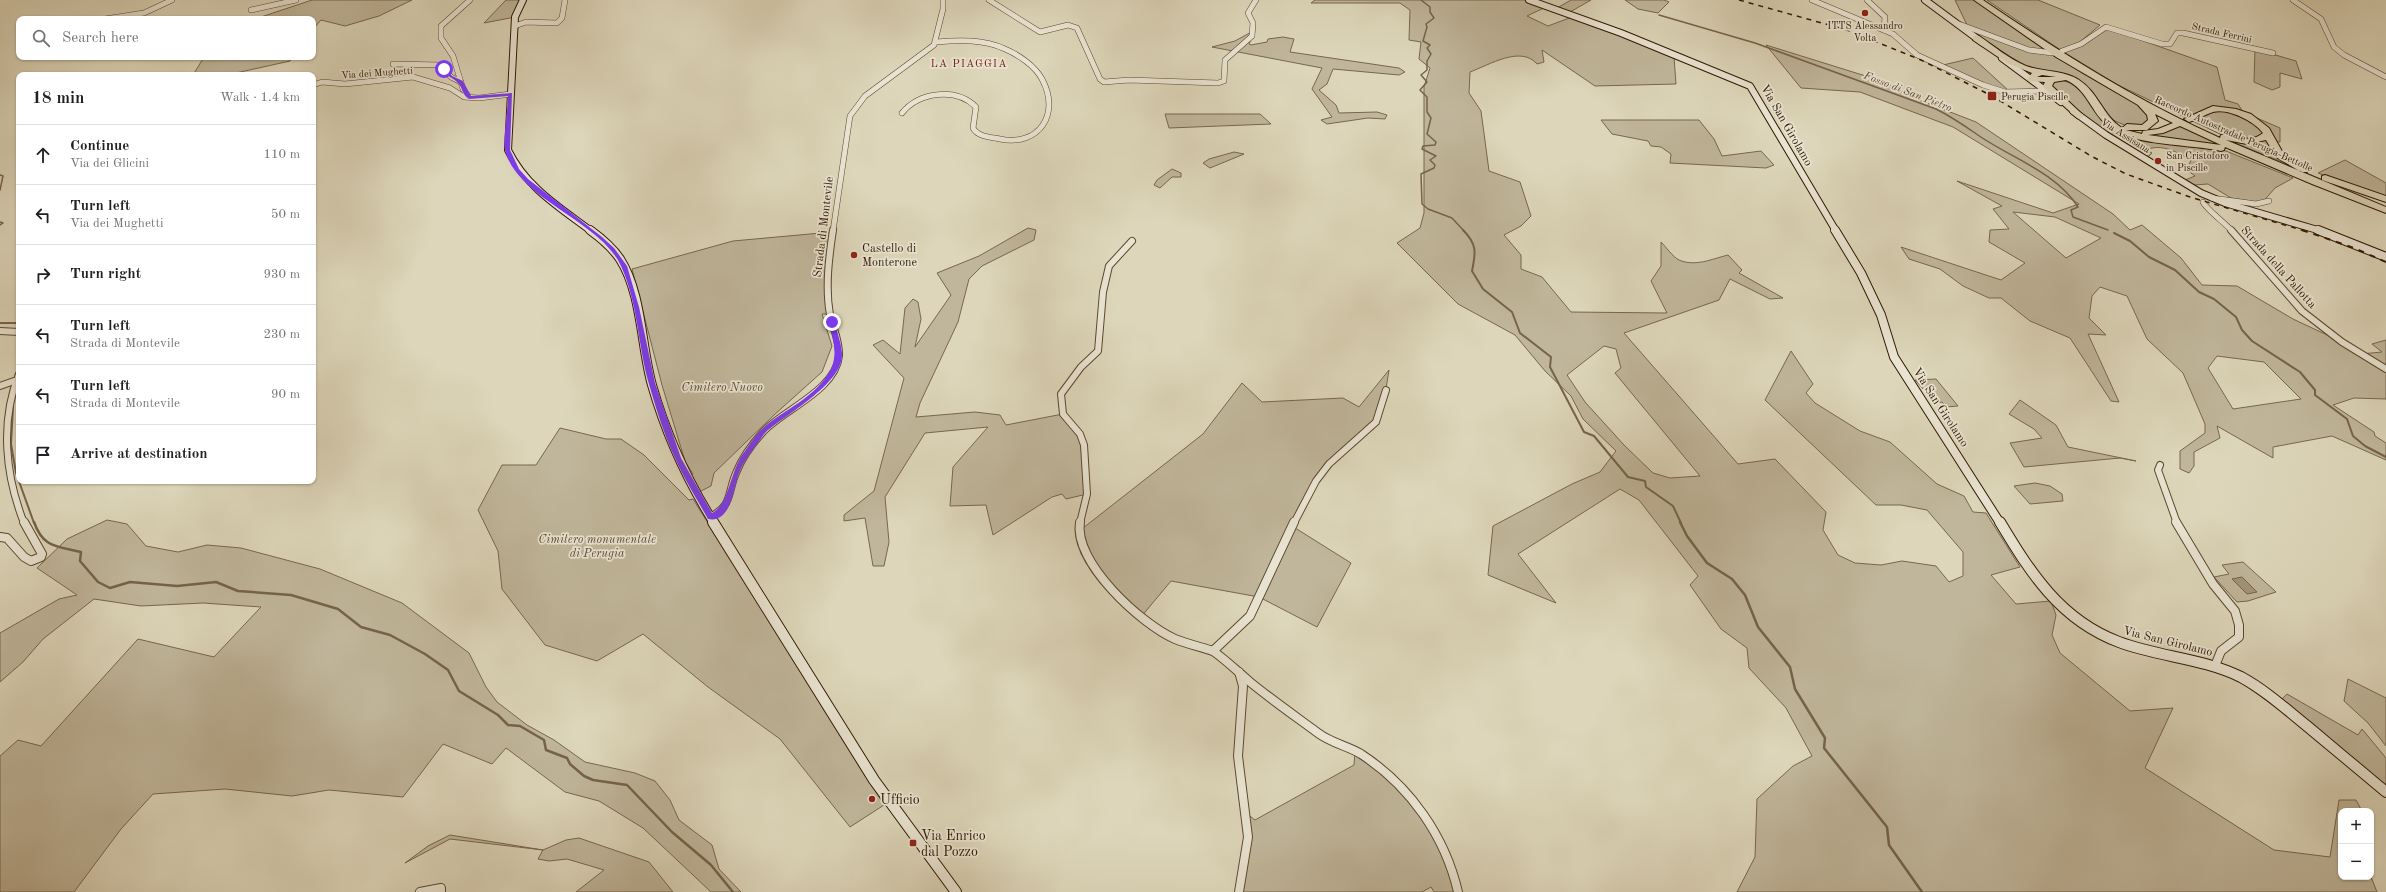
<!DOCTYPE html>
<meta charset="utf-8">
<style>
body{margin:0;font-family:"Old Standard TT",serif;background:#f6f6f6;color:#202124}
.controls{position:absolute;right:12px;bottom:12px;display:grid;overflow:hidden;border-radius:8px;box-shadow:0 1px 3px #0004}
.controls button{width:36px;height:36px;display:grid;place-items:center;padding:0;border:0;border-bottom:1px solid #e0e0e0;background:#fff;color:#202124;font:20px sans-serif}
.stop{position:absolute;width:12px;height:12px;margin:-9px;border:3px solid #7c3aed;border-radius:50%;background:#fff}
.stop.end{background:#7c3aed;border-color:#fff;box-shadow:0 1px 4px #0008}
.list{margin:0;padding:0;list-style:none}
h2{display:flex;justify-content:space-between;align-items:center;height:52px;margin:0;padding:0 16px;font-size:17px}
h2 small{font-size:13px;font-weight:400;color:#757577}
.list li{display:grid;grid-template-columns:26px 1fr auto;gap:12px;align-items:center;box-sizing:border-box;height:60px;padding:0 16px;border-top:1px solid #e0e0e0}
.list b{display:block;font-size:15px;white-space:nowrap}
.list p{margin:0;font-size:13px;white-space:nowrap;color:#757577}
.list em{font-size:13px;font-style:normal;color:#757577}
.icon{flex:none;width:22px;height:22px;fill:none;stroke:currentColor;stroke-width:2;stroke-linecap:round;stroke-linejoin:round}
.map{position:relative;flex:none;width:2386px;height:892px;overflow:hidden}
.search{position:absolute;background:#fff;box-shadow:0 1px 3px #0004;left:16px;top:16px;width:300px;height:44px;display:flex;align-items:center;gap:10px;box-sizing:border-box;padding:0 14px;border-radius:8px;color:#757577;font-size:15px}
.panel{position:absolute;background:#fff;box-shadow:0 1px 3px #0004;left:16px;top:72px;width:300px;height:412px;border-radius:8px}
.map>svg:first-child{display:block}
.green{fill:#c0b69b;stroke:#78664e;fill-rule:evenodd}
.water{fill:#a3957b;stroke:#75634a}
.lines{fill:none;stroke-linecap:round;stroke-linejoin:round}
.stream-far2{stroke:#75634a;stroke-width:1.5}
.stream-far1{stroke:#75634a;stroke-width:2}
.stream{stroke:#75634a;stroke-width:2.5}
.street-far2-casing{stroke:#5c472f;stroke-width:6}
.street-far1-casing{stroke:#5c472f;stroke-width:8}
.street-casing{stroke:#5c472f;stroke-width:10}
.secondary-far2-casing{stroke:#311701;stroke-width:8}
.secondary-far1-casing{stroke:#311701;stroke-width:10}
.secondary-casing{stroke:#311701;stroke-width:12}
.highway-casing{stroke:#311701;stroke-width:2}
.street-far2{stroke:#e9e4d2;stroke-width:5}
.street-far1{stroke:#e9e4d2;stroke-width:6}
.street{stroke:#e9e4d2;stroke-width:8}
.secondary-far2{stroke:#e9e4d2;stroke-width:6}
.secondary-far1{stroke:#e9e4d2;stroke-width:8}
.secondary{stroke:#e9e4d2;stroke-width:10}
.highway{fill:#ddd6ba;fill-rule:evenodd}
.rail-far1{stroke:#311701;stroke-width:1.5;stroke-dasharray:5 5;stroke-linecap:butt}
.rail{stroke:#311701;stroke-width:2;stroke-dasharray:6 6;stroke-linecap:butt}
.route{fill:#7c3aed}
.poi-dot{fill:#8f2418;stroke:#e9e4d2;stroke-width:1.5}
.labels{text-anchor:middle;stroke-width:3.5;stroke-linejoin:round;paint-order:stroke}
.far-poi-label{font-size:10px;fill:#311701;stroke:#e9e4d2;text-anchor:start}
.far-street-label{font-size:10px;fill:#311701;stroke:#e9e4d2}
.far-neighbourhood-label{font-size:11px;letter-spacing:1px;fill:#7a1f14;stroke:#e9e4d2}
.far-water-label{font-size:11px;font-style:italic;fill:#5f4932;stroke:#e9e4d2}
.street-label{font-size:12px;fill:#311701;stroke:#e9e4d2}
.poi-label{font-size:12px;fill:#311701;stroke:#e9e4d2;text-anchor:start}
.park-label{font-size:12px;font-style:italic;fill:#5c472f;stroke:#e9e4d2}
.near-poi-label{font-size:14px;fill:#311701;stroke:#e9e4d2;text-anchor:start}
</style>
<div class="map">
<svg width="2386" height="892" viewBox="0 0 2386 892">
<rect width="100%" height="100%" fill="#ddd6ba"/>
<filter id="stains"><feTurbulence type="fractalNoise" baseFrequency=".005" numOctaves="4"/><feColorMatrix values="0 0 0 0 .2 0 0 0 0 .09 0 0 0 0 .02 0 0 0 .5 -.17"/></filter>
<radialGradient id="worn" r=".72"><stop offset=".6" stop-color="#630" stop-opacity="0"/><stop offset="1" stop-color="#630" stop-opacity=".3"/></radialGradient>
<g class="green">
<polygon points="312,0 412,0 379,16 345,26 321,20 313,29 313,19 255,19"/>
<polygon points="506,0 523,0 515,17 484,23"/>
<path d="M1315,0H1529L1546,7L1527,16L1548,26L1572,17L1674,57L1676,84L1595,86L1542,50L1544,62L1537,64C1521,45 1489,65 1470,72L1469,93L1481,111L1489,171L1520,182L1531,216L1521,226L1504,235L1521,255V269L1542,277L1571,312L1667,313L1651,281L1661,266V242C1666,247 1673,257 1679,260C1695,267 1712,259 1728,255L1742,270L1739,273L1783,298L1770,299L1730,279L1719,300L1624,333L1738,464L1775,459L1826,512L1823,530L1838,555L1855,563L1881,565L1902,561L1936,566L1949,582L1963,576V552L1927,510L1901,505H1876L1765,400L1791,351L1813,384L1806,393L1815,403L1860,431L1890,442L1937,484L1964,496L1973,512L1986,513L2020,567L1991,575L2016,604L2051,601L2056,615L2052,635L2060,653L2130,711L2173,708L2145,768L2274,850L2330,857L2339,800H2356L2362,811H2341V877H2371L2377,892H1737L1755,857L1757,799L1793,766L1812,756L1786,708L1749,668L1747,648L1721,629L1690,585L1698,576L1639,500L1620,489L1518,554L1556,603L1488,575L1493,526L1572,484L1600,472L1616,451L1583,419L1571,396L1545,371L1515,335L1458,304L1397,243L1420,228L1424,213V87L1430,68L1419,59L1421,42L1409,40L1410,10L1400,3H1311ZM1604,346L1616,349L1621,368L1615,373L1700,476L1670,478L1653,473L1624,445L1585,402L1567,375Z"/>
<polygon points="1571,0 1591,0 1570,12 1557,8"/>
<polygon points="1625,0 1664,0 1669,2 1658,13 1638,9"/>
<polygon points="1955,0 1974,0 2082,73 2141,107 2151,117 2145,126 2127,126 2110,119 2078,81 2018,64 1978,38 1967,25"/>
<polygon points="1987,0 2038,0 2100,25 2081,41 2107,28 2217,67 2225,100 2238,104 2243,112 2280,128 2280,142 2269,141 2292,166 2230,141 2249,143 2261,141 2224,136 2118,85 2062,51"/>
<polygon points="1255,30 1249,44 1251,45 1267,42 1268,39 1283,37 1294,39 1290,52 1399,68 1405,72 1399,75 1333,69 1327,84 1319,90 1336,105 1339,113 1377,112 1387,115 1385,119 1368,118 1327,124 1321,120 1332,117 1312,89 1322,68 1212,47 1235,41"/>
<path d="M1766,45L1885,82L1914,98L1976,122L2113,214L2130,230L2142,225L2181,258L2202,285L2237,286L2293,319L2342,342L2361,354L2382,352L2372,344L2386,340V399L2354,398L2333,405L2374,432L2375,436L2386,443V460L2332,436L2273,447V458L2217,426L2220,438L2194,452V466L2189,473L2180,469V451L2205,433V424L2183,373L2147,339L2127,296L2100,287L2092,296L2089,318L2106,335L2088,334L2119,402L2111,401L2070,338L2030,321L2001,298H1989L1963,286L1940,269L1909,259L1901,247L2001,280L2025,263L1989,242L1990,230L2009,229L1993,209L2002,206L1957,181L2053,213L2079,204L1953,127L1860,92L1801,88ZM2013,212L2055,217L2101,238L2066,258ZM2217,356L2264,362L2301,399L2233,409L2208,368Z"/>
<polygon points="2255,49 2296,61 2302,79 2280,73 2280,87 2272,90 2254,82"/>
<polygon points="204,57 292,57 290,61 227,75 193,75"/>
<polygon points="1973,58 2009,91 1987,85 1943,65"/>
<path d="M2061,80L2077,85L2083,89L2103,122L2121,132L2221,149L2293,178L2275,188L2262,203L2231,198L2208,184L2194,185L2185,180L2195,176L2187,170L2191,160C2176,152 2162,143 2146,150L2152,153L2147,158C2122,142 2062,108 2050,83Z"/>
<polygon points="1165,114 1260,114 1271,124 1169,128"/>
<polygon points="1601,120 1699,120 1714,139 1722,156 1761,151 1774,165 1766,168 1670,163 1671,154 1661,147 1651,146 1648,141 1612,134"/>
<polygon points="2181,125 2231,149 2210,144 2136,134 2166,132"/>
<polygon points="1234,152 1244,154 1210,168 1203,163 1209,159"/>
<polygon points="2345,160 2386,183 2386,197 2318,173"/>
<polygon points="1172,169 1181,173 1181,177 1172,177 1160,188 1154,185 1157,180"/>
<polygon points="1028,228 1036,230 1034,240 982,266 969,279 958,322 920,403 916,417 975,412 1000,415 1006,425 1063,414 1080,434 1087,494 1066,499 1062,494 1052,497 993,535 986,505 950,506 953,467 988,427 925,433 885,497 889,542 884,566 873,566 865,518 844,521 844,515 874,491 904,378 873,345 883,340 900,354 905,308 913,299 918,302 921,319 915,347 951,295 937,273 979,256"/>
<polygon points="832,232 830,314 822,314 832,346 822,372 774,415 714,473 711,486 699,492 689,475 693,474 685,461 662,385 632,269 733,241"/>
<polygon points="1389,370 1385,395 1376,422 1329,464 1292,526 1351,563 1317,627 1259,597 1171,581 1141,617 1111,591 1078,532 1203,434 1242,383 1262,402 1343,398 1359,407"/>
<polygon points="1936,379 1958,406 1946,407 1942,402 1936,403 1915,380"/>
<polygon points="2020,400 2056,425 2068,447 2136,461 2120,458 2024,467 2010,443 2042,438 2034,429 2009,414"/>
<polygon points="560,428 606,439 621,439 644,455 689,500 693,499 884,805 850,827 780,739 708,687 643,634 597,661 545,645 502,589 498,551 478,510 502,465 536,465"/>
<polygon points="2035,483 2050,486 2062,494 2063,501 2030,504 2014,486"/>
<polygon points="107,520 127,524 146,546 178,552 207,545 241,548 320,569 402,603 469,653 486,687 497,702 527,725 554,740 585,762 635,773 655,781 670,800 679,820 712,845 719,869 741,892 711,892 643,828 599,801 565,792 506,748 492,764 443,744 403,797 329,790 292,796 225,789 153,794 121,829 74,892 0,892 0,756 18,740 41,746 138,639 214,657 261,607 203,603 141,606 94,599 43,639 23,662 0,682 0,633 59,599 77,595 37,568 67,539"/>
<polygon points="2243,562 2276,592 2248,601 2237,602 2214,577 2229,574 2222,565"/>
<polygon points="2348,679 2386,698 2386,746 2368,723 2344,701"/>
<polygon points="2287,694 2358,735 2362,729 2386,758 2386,791 2281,700"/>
<polygon points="1355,751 1386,772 1447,851 1458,892 1434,892 1431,887 1422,892 1243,892 1246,813 1255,820 1354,765"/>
<polygon points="450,835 543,850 566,840 579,838 649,862 673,892 576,892 604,870 567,859 549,861 538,859 543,850 450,839 405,863 428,846"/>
</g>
<polygon class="water" points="2242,577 2257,592 2247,594 2232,579"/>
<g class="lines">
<g class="stream-far2">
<polyline points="1421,0 1430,7 1430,12 1434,18 1426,24 1427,27 1423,41 1430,45 1427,48 1431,54 1427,61 1427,70 1421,75 1427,82 1420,90 1427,97 1427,112 1431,118 1427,134 1436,142 1435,145 1423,146 1422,149 1436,156 1430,160 1435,165 1434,168 1421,174 1422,204 1428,209 1452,218 1464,231"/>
<path d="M1659,15L1755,43L1936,109C1950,116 1962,124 1975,133C2008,157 2055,171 2078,207L2071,210L2073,217L2108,230"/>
<polyline points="0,175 3,176 0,190"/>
<polyline points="0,222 3,223 0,225"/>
</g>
<g class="stream-far1">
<path d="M1463,230C1477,244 1476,252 1472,271L1483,289L1512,312L1520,333L1551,357L1550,367L1584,432L1594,436L1628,477L1645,481L1646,487L1673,506L1681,523"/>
<polyline points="2114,233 2130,241 2149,257 2175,270 2199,292 2214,299 2236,317 2242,330 2252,341 2300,372 2315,390 2315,395 2347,419 2353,436 2365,446 2386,457"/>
<polyline points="0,323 19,323"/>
<polyline points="13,407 11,444 16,473 34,523"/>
</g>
<g class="stream">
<path d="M34,522C43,548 57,546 81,552L80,561L98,582L110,588L130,582L177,586L216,582L238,591L291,595L338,609L361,627L390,635L425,654L448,670L459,691L498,715L508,725L520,726L544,740L546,750L567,758L570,764L584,776L593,780L627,785L672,832L711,865L733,892"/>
<polyline points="1680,522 1687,536 1707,563 1732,579 1745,595 1758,627 1790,667 1795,689 1825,738 1824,748 1887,827 1889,845 1922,892"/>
</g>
<g class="street-far2-casing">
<g id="street-far2">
<polyline points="989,0 1040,32 1068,25 1077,28 1100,79 1104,82 1129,80 1218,83 1224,81 1225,60 1252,36 1253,23 1248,13 1256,0"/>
<polyline points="1812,0 1893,34 1917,55 1983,85 2005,92 2046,91"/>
<polyline points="1867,0 1885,17 1884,30"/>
<polyline points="2293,0 2321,19 2334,47 2344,55 2386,77"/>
<polyline points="251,10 296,0"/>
<polyline points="105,19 144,13 172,0"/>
<polyline points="1959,24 2029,50 2053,53"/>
<polyline points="515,26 526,22 557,23 562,18 565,0"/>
<polyline points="2062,51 2081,44 2106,27 2162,44 2170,44 2177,33 2183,33 2273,53"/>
<polyline points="393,64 440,65 451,77 461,82"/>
<polyline points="313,85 322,82 345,84 413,77 450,88 464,97 479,98 511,94"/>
<polyline points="469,97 463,89 453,56 441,38 441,26 470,0"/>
<path d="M902,113C919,92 956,87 976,107L973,128C978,137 990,137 1000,139C1039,147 1061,114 1042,79C1035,66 1019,55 1005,49C984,39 959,40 936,42"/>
<polyline points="2212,198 2256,204 2269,201"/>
<path d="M2203,202C2206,209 2225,223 2232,231"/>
<polyline points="833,231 850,116 865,96 934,45 943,9 943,0"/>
</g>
</g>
<g class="street-far1-casing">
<g id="street-far1">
<polyline points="2231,230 2302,311 2342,342 2386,369"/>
<polyline points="0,331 19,332"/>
<path d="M19,374C0,421 5,475 24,523"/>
<polyline points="0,386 14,381"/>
<polyline points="2160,465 2158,470 2177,523"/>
<path d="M710,517C733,505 727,494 736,473C742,458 752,444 763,432C783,410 836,390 839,356C840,342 833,328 830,315C825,287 829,257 833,230"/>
<polyline points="1080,523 1087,494 1084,445 1080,434 1063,414 1061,394 1081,367 1098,351 1103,292 1109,266 1132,241"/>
<polyline points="1294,523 1316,481 1329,464 1376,422 1386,390"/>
</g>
</g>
<g class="street-casing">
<g id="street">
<path d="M1080,522C1073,562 1141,624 1175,639C1187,644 1201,647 1213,651"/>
<path d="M1294,522L1250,616L1213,651C1226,660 1238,672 1250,682C1272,700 1295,716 1318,733C1331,743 1348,746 1361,754C1410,786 1445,836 1458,892"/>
<polyline points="2176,522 2213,584 2235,611 2239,625 2239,637 2221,651 2215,666"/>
<polyline points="0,537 7,538 24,557 31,561 41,557 42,554 24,522"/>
<polyline points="1239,672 1243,686 1238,756 1248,837 1239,892"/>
<polyline points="420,892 441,888 441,892"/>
</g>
</g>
<g class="secondary-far2-casing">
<g id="secondary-far2">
<path d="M523,0L515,17L508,150C526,187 559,207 591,231"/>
<polyline points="1529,0 1621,33 1750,86 1836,231"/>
<polyline points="1925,0 1983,43"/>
<polyline points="2002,58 2061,102"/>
<polyline points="2073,111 2106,135 2201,193 2225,203 2321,231"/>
</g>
</g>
<g class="secondary-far1-casing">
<g id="secondary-far1">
<path d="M590,230C601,238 612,247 620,259C642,293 641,346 652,385C666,434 687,480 714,523"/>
<polyline points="1835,230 1861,273 1881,315 1894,357 2000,523"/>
<polyline points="2318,230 2386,257"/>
</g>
</g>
<g class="secondary-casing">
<g id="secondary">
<polyline points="713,522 874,780 956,892"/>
<path d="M2000,522C2030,572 2060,620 2119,642C2159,657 2202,658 2241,677C2265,690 2286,709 2307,726C2333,748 2360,770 2386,792"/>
</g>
</g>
<g class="highway-casing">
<g id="highway">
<path d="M1974,0H1983C2059,52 2136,100 2220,138L2221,135C2235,132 2246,146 2263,133C2254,121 2228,108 2213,112C2204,115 2197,120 2189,122L2184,119L2213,106L2236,109L2251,114L2269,128L2283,153L2307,168V172H2301L2276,157L2266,140L2247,144L2226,140L2386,207V213L2312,184L2225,147L2224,150L2221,151C2191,144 2132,146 2109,127C2091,113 2088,90 2066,80L2054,82L2052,86L2084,116L2080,119L2077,118L2044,88L2043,86L2045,82L2028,81L2027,79L2032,73L2007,63L1973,40V36H1979C1994,46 2009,59 2026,66C2043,72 2064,70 2079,80C2098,92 2103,116 2122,128L2127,124L2142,125L2148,120L2147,115L2138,105L2056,57ZM2042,75L2056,77H2037ZM2155,114L2173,123L2158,129L2143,131L2142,134L2126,130H2147L2158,121ZM2180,126L2221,145L2148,135L2163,133Z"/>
<polygon points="2325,175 2386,196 2386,202 2322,180 2322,176"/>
</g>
</g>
<use href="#street-far2" class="street-far2"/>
<use href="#street-far1" class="street-far1"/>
<use href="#street" class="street"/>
<use href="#secondary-far2" class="secondary-far2"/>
<use href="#secondary-far1" class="secondary-far1"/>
<use href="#secondary" class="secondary"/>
<use href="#highway" class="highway"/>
<polyline class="rail-far1" points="1739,0 1847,30 1921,60 1992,96 2091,156 2126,174 2190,197 2305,231"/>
<polyline class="rail" points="2302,230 2354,248 2386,262"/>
</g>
<path class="route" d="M442,68H445L452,76L463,81L471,96L512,93L510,150L519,169L528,179L602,237L614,248L627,266L639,307L655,383L681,458L712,513C730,504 730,469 745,451C750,444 755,435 762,429C783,410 817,397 831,369C838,354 833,339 829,322L832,321L835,322C837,333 842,345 842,355C842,384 785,415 766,432C762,436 759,442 755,447C749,455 743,463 739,473C734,487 731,524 708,519C697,499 684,479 675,458C664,435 656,408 649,384C638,346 638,303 621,266C601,221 517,199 505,150C503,139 508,109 508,96L469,99C462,95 463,88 458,83C453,77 444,76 442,68Z"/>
<g class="poi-dot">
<circle cx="1865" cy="13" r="4"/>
<rect x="1987" y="91" width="10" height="10" rx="2"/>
<circle cx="2158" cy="161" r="4"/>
<circle cx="854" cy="255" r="4"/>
<circle cx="872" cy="799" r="4"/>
<rect x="909" y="839" width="8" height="8" rx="2"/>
</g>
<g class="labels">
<g class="far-poi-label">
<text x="1865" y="29" text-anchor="middle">ITTS Alessandro<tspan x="1865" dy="12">Volta</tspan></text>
<text x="2001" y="100">Perugia Piscille</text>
<text x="2166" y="159">San Cristoforo<tspan x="2166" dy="12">in Piscille</tspan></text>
</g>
<g class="far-street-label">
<text transform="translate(2222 32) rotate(13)" y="4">Strada Ferrini</text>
<text transform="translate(377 72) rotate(-4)" y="4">Via dei Mughetti</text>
<text transform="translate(2234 133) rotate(24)" y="4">Raccordo Autostradale Perugia-Bettolle</text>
<text transform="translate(2126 135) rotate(32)" y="4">Via Assisana</text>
</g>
<g class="far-neighbourhood-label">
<text x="969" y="67">LA PIAGGIA</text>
</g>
<g class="far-water-label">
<text transform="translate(1908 91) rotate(21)" y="4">Fosso di San Pietro</text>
</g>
<g class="street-label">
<text transform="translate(1787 125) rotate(60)" y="4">Via San Girolamo</text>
<text transform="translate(823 227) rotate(-83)" y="4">Strada di Montevile</text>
<text transform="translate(2279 267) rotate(48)" y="4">Strada della Pallotta</text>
<text transform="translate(1941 407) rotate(57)" y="4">Via San Girolamo</text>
<text transform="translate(2168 641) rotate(14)" y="4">Via San Girolamo</text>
</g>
<g class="poi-label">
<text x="862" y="252">Castello di<tspan x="862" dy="14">Monterone</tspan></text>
</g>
<g class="park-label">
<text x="722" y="391">Cimitero Nuovo</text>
<text x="597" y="543">Cimitero monumentale<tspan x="597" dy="14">di Perugia</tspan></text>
</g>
<g class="near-poi-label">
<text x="880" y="804">Ufficio</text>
<text x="921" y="840">Via Enrico<tspan x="921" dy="16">dal Pozzo</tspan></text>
</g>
</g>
<rect width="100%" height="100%" filter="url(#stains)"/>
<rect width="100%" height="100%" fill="url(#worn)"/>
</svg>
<div class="controls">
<button>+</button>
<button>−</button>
</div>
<div class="stop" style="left:444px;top:69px"></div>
<div class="stop end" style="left:832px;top:322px"></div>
<div class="search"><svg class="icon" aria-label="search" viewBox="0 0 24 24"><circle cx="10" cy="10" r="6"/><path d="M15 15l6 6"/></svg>Search here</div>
<section class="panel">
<h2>18 min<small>Walk · 1.4 km</small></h2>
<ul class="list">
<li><svg class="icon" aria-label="ahead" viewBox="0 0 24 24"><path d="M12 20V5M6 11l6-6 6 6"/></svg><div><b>Continue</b><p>Via dei Glicini</p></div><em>110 m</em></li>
<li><svg class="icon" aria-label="left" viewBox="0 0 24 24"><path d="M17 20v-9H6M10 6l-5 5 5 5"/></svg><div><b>Turn left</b><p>Via dei Mughetti</p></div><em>50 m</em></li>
<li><svg class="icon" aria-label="right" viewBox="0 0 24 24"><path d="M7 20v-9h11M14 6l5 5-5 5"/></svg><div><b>Turn right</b></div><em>930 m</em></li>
<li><svg class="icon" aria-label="left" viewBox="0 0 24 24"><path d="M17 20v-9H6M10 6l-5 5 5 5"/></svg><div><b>Turn left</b><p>Strada di Montevile</p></div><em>230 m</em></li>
<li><svg class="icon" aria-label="left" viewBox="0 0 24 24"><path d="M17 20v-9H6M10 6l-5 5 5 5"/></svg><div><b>Turn left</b><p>Strada di Montevile</p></div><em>90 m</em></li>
<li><svg class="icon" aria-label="arrive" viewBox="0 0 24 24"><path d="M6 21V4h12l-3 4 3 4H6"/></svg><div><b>Arrive at destination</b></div></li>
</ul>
</section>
</div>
